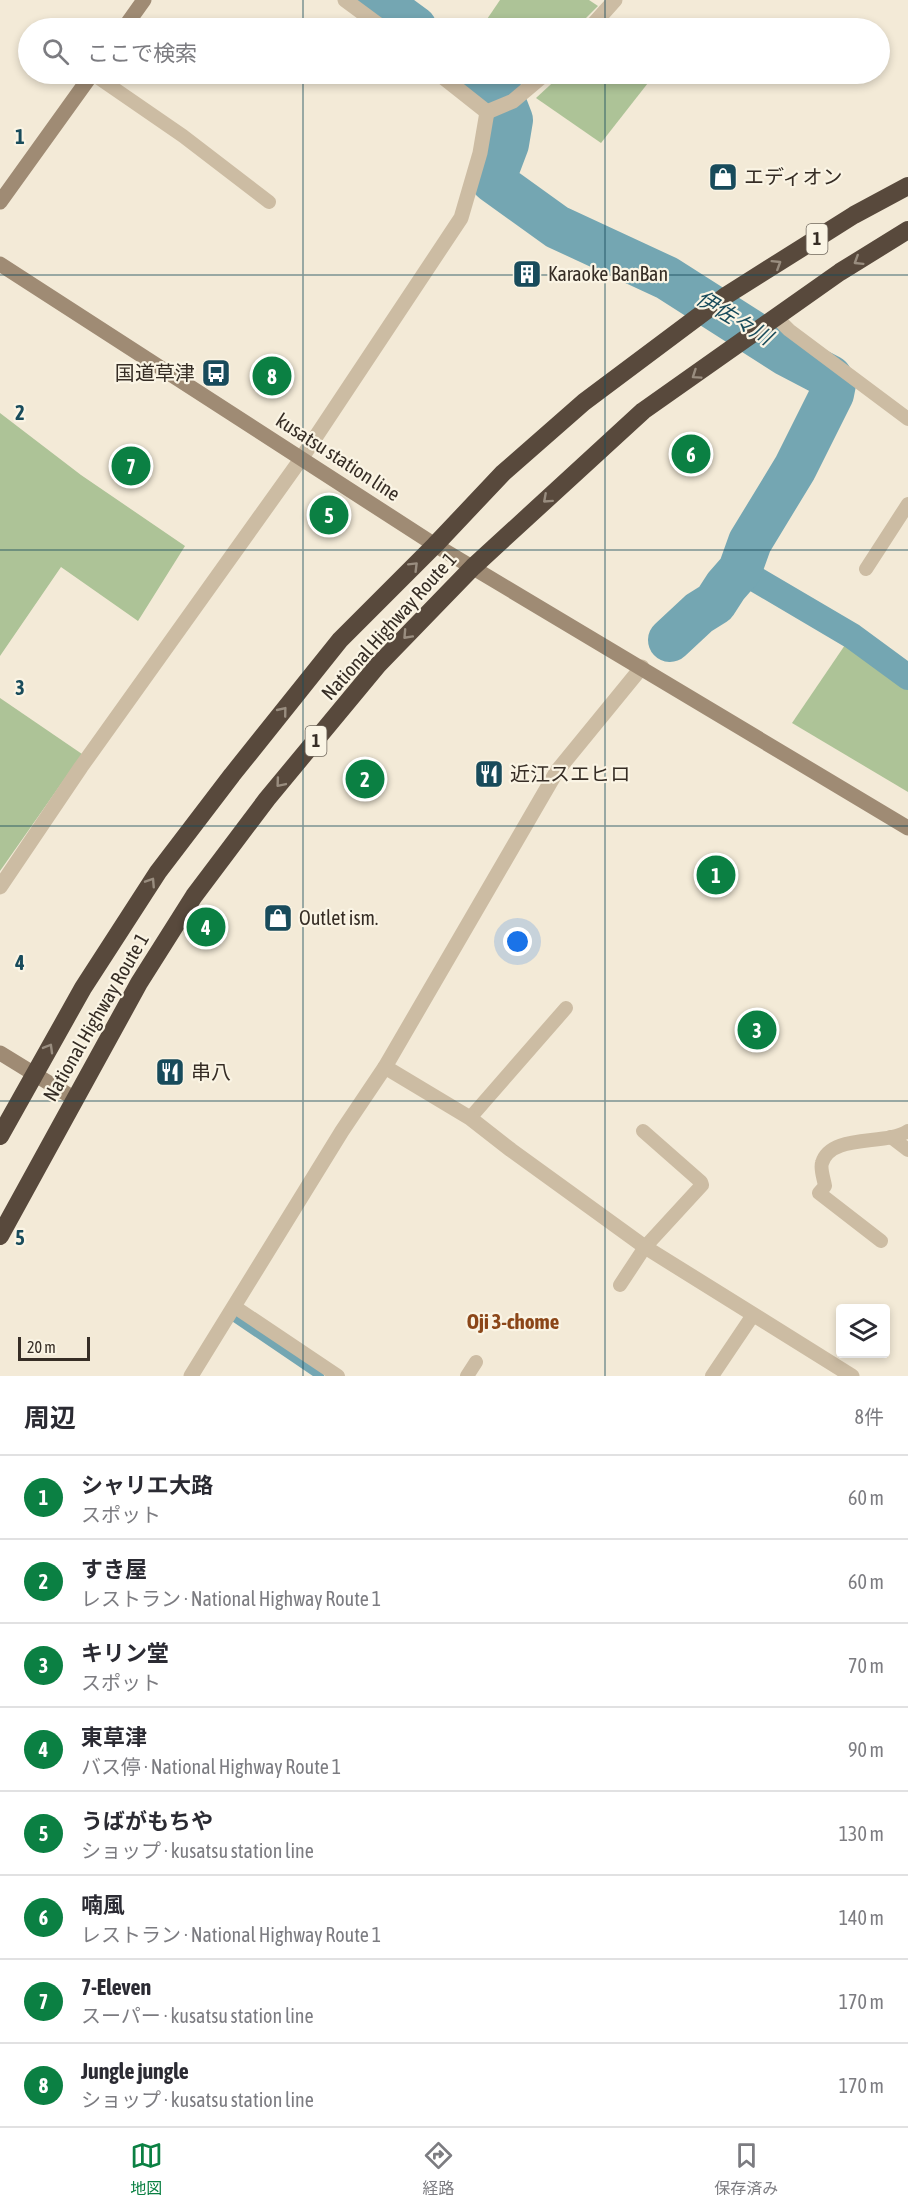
<!DOCTYPE html>
<html lang="ja">
<meta charset="utf-8">
<style>
body{margin:0;font-family:"Asap Condensed","Noto Sans JP",sans-serif;background:#f7f7f7;color:#2b2b33}
.controls{position:absolute;right:18px;bottom:18px;display:grid;overflow:hidden;border-radius:6px;box-shadow:0 3px 9px #0003}
.controls button{width:54px;height:54px;display:grid;place-items:center;padding:0;border:0;border-bottom:2px solid #e1e1e2;background:#fff;color:#2b2b33;font:30px sans-serif}
.scale{position:absolute;left:18px;bottom:15px;width:72px;box-sizing:border-box;padding-left:6px;border:3px solid #362d25;border-top:0;font-size:16px;line-height:21px;white-space:nowrap;color:#362d25;-webkit-text-stroke:4px #faf4e4;paint-order:stroke}
.you{position:absolute;left:518px;top:942px;width:21px;height:21px;margin:-15px;border:4px solid #fff;border-radius:50%;background:#1a73e8;box-shadow:0 0 0 9px #1a73e833}
.badge{display:grid;place-items:center;width:39px;height:39px;border-radius:50%;background:#0b8043;color:#fff;font-size:20px;font-weight:700}
.pin{position:absolute;translate:-50% -50%;border:3px solid #fff;box-shadow:0 2px 6px #0006}
.list{margin:0;padding:0;list-style:none}
h2{display:flex;justify-content:space-between;align-items:center;height:78px;margin:0;padding:0 24px;font-size:26px}
h2 small{font-size:20px;font-weight:400;color:#7c7c81}
.list li{display:grid;grid-template-columns:39px 1fr auto;gap:18px;align-items:center;box-sizing:border-box;height:84px;padding:0 24px;border-top:2px solid #e1e1e2}
.list b{display:block;font-size:22px;white-space:nowrap}
.list p{margin:0;font-size:20px;white-space:nowrap;color:#7c7c81}
.list em{font-size:20px;font-style:normal;color:#7c7c81}
.icon{flex:none;width:33px;height:33px;fill:none;stroke:currentColor;stroke-width:2;stroke-linecap:round;stroke-linejoin:round}
.map{position:relative;flex:none;width:908px;height:1376px;overflow:hidden}
.search{position:absolute;background:#fff;box-shadow:0 3px 9px #0003;left:18px;right:18px;top:18px;height:66px;display:flex;align-items:center;gap:15px;box-sizing:border-box;padding:0 21px;border-radius:33px;color:#7c7c81;font-size:22px}
.sheet{height:750px;background:#fff}
nav{display:flex;justify-content:space-around;align-items:center;box-sizing:border-box;height:84px;border-top:2px solid #e1e1e2;background:#fff;font-size:16px;color:#7c7c81}
nav a{display:grid;justify-items:center;gap:3px}
nav .on{color:#0b8043}
.map>svg:first-child{display:block}
.green{fill:#adc397}
.lines{fill:none;stroke-linecap:round;stroke-linejoin:round}
.stream{stroke:#74a6b2;stroke-width:8}
.canal{stroke:#74a6b2;stroke-width:26}
.river{stroke:#74a6b2;stroke-width:44}
.lane{stroke:#ccbca3;stroke-width:14}
.street{stroke:#ccbca3;stroke-width:15}
.secondary{stroke:#9f8b74;stroke-width:15}
.highway{stroke:#58493c;stroke-width:18}
.oneway{stroke:#998d7f}
.grid{fill:none;stroke:#184b5b;stroke-width:1.5;stroke-opacity:0.55}
.labels{text-anchor:middle;stroke-width:4.5;stroke-linejoin:round;paint-order:stroke}
.shield{fill:#faf4e4;stroke:#71695e;stroke-width:1.5}
.shield-label{font-size:18px;font-weight:bold;fill:#362d25}
.poi-label{font-size:20px;fill:#362d25;stroke:#faf4e4;text-anchor:start}
.street-label{font-size:20px;fill:#362d25;stroke:#faf4e4}
.water-label{font-size:21px;font-style:italic;fill:#184b5b;stroke:#faf4e4}
.neighbourhood-label{font-size:21px;font-weight:bold;fill:#8b4618;stroke:#faf4e4}
.grid-label{font-size:20px;text-anchor:middle;font-weight:bold;fill:#184b5b;stroke:#faf4e4;stroke-width:4.5;stroke-linejoin:round;paint-order:stroke}
</style>
<div class="map">
<svg width="908" height="1376" viewBox="0 0 908 1376">
<rect width="100%" height="100%" fill="#f3ead7"/>
<g class="green">
<polygon points="500,0 589,0 598,6 576,28 481,28"/>
<polygon points="490,74 531,74 509,90 498,78"/>
<polygon points="562,74 655,74 601,143 536,98"/>
<polygon points="0,413 81,475 185,546 138,621 61,567 0,656"/>
<polygon points="853,640 908,682 908,792 792,723 845,645"/>
<polygon points="0,698 82,754 0,871"/>
</g>
<g class="lines">
<polyline class="stream" points="227,1313 320,1376"/>
<polyline class="canal" points="740,570 852,636 908,677"/>
<g class="river">
<polyline points="377,0 415,28"/>
<polyline points="478,74 499,89 511,120 507,144 493,181 557,227 667,278 786,354 830,377 834,384 832,394 795,468 750,542 740,570 726,586 715,603 699,613 670,640"/>
</g>
<g class="lane">
<polyline points="93,74 183,136 269,202"/>
<polyline points="776,317 789,330 908,419"/>
<polyline points="866,569 908,504"/>
<polyline points="470,1118 566,1008"/>
<polyline points="891,1137 908,1150"/>
<path d="M881,1241L819,1193L825,1186C824,1179 820,1169 822,1163C831,1133 886,1146 908,1131"/>
<polyline points="620,1285 645,1247 702,1185 701,1182 643,1131"/>
<polyline points="235,1307 338,1376"/>
<polyline points="467,1376 476,1362"/>
<polyline points="712,1376 753,1315"/>
</g>
<g class="street">
<polyline points="345,0 383,28"/>
<polyline points="590,28 615,0"/>
<polyline points="439,74 487,112"/>
<polyline points="487,112 513,101 545,74"/>
<polyline points="0,887 81,767 301,459 461,218 480,153 487,112"/>
<polyline points="385,1067 470,1118 511,1150 645,1247 852,1376"/>
<polyline points="191,1376 342,1131 385,1067 557,771 642,667"/>
</g>
<g class="secondary">
<polyline points="124,28 144,0"/>
<polyline points="0,202 92,74"/>
<polyline points="0,264 435,545 908,828"/>
<polyline points="0,1053 75,1099"/>
</g>
<g class="highway">
<polyline points="0,1136 83,988 158,872 232,775 340,640 435,545 503,473 584,402 727,295 854,215 908,186"/>
<polyline points="0,1236 139,983 194,896 267,799 378,665 473,567 643,411 840,272 908,230"/>
</g>
</g>
<defs><path id="oneway-chevron" d="M-2-3.5L2.5 0L-2 3.5" fill="none" stroke-width="1.6" stroke-linecap="round" stroke-linejoin="round" transform="scale(1.5)"/></defs>
<g class="oneway">
<use href="#oneway-chevron" transform="translate(858 261) rotate(148)"/>
<use href="#oneway-chevron" transform="translate(777 264) rotate(-32)"/>
<use href="#oneway-chevron" transform="translate(696 375) rotate(146)"/>
<use href="#oneway-chevron" transform="translate(547 499) rotate(138)"/>
<use href="#oneway-chevron" transform="translate(414 566) rotate(-45)"/>
<use href="#oneway-chevron" transform="translate(407 635) rotate(133)"/>
<use href="#oneway-chevron" transform="translate(283 711) rotate(-51)"/>
<use href="#oneway-chevron" transform="translate(280 783) rotate(130)"/>
<use href="#oneway-chevron" transform="translate(151 882) rotate(-57)"/>
<use href="#oneway-chevron" transform="translate(49 1048) rotate(-60)"/>
</g>
<path class="grid" d="M303,0V28M605,0V28M303,74V1376M605,74V1376M0,275H908M0,550H908M0,826H908M0,1101H908"/>
<defs>
<g id="shop-square" transform="scale(1.5)"><rect x="-9" y="-9" width="18" height="18" rx="4" fill="#184b5b" stroke="#faf4e4"/><path d="M-5-2.5h2.3a2.7 3.5 0 0 1 5.4 0H5L5.5 6h-11ZM-1.5-2.5h3a1.5 2.3 0 0 0-3 0Z" fill="#fff"/></g>
<g id="building-square" transform="scale(1.5)"><rect x="-9" y="-9" width="18" height="18" rx="4" fill="#184b5b" stroke="#faf4e4"/><path d="M-4-6H4V6H1V3H-1V6H-4ZM-2.5-4.3h1.7v1.8h-1.7ZM.8-4.3h1.7v1.8H.8ZM-2.5-1h1.7V.8h-1.7ZM.8-1h1.7V.8H.8Z" fill="#fff"/></g>
<g id="bus-square" transform="scale(1.5)"><rect x="-9" y="-9" width="18" height="18" rx="4" fill="#184b5b" stroke="#faf4e4"/><path d="M-5-6H5V4H4V6H2V4H-2V6H-4V4H-5ZM-3.5-4V0h7V-4ZM-3.5 1.2v1.5H-2V1.2ZM2 1.2v1.5H3.5V1.2Z" fill="#fff"/></g>
<g id="restaurant-square" transform="scale(1.5)"><rect x="-9" y="-9" width="18" height="18" rx="4" fill="#184b5b" stroke="#faf4e4"/><path d="M-5-6h1v4h1v-4h1v4h1v-4h1v5L-1.5 .5V6h-2V.5L-5-1ZM5-6V6H3V1.5H1.5Q1.5-4 5-6Z" fill="#fff"/></g>
</defs>
<g fill-rule="evenodd">
<use href="#shop-square" x="723" y="177"/>
<use href="#building-square" x="527" y="274"/>
<use href="#bus-square" x="216" y="373"/>
<use href="#restaurant-square" x="489" y="774"/>
<use href="#shop-square" x="278" y="918"/>
<use href="#restaurant-square" x="170" y="1072"/>
</g>
<g class="labels">
<g class="shield">
<rect x="806.5" y="224" width="21" height="30" rx="4.5"/>
<rect x="305.5" y="726" width="21" height="30" rx="4.5"/>
</g>
<g class="shield-label">
<text x="817" y="245">1</text>
<text x="316" y="747">1</text>
</g>
<g class="poi-label">
<text x="744" y="184">エディオン</text>
<text x="548" y="281">Karaoke BanBan</text>
<text x="195" y="380" text-anchor="end">国道草津</text>
<text x="510" y="781">近江スエヒロ</text>
<text x="299" y="925">Outlet ism.</text>
<text x="191" y="1079">串八</text>
</g>
<g class="street-label">
<text transform="translate(338 457) rotate(33)" y="7">kusatsu station line</text>
<text transform="translate(389 626) rotate(-48)" y="7">National Highway Route 1</text>
<text transform="translate(96 1017) rotate(-60)" y="7">National Highway Route 1</text>
</g>
<g class="water-label">
<text transform="translate(734 318) rotate(31)" y="7">伊佐々川</text>
</g>
<g class="neighbourhood-label">
<text x="513" y="1329">Oji 3-chome</text>
</g>
</g>
<g class="grid-label">
<text x="20" y="144">1</text>
<text x="20" y="420">2</text>
<text x="20" y="695">3</text>
<text x="20" y="970">4</text>
<text x="20" y="1245">5</text>
</g>
</svg>
<div class="controls">
<button><svg class="icon" aria-label="layers" viewBox="0 0 24 24"><path d="M12 4l9 5-9 5-9-5zM3 14l9 5 9-5"/></svg></button>
</div>
<div class="scale">20 m</div>
<div class="you"></div>
<div class="pin badge" style="left:716px;top:875px">1</div>
<div class="pin badge" style="left:365px;top:779px">2</div>
<div class="pin badge" style="left:757px;top:1030px">3</div>
<div class="pin badge" style="left:206px;top:927px">4</div>
<div class="pin badge" style="left:329px;top:515px">5</div>
<div class="pin badge" style="left:691px;top:454px">6</div>
<div class="pin badge" style="left:131px;top:466px">7</div>
<div class="pin badge" style="left:272px;top:376px">8</div>
<div class="search"><svg class="icon" aria-label="search" viewBox="0 0 24 24"><circle cx="10" cy="10" r="6"/><path d="M15 15l6 6"/></svg>ここで検索</div>
</div>
<section class="sheet">
<h2>周辺<small>8件</small></h2>
<ul class="list">
<li><span class="badge">1</span><div><b>シャリエ大路</b><p>スポット</p></div><em>60 m</em></li>
<li><span class="badge">2</span><div><b>すき屋</b><p>レストラン · National Highway Route 1</p></div><em>60 m</em></li>
<li><span class="badge">3</span><div><b>キリン堂</b><p>スポット</p></div><em>70 m</em></li>
<li><span class="badge">4</span><div><b>東草津</b><p>バス停 · National Highway Route 1</p></div><em>90 m</em></li>
<li><span class="badge">5</span><div><b>うばがもちや</b><p>ショップ · kusatsu station line</p></div><em>130 m</em></li>
<li><span class="badge">6</span><div><b>喃風</b><p>レストラン · National Highway Route 1</p></div><em>140 m</em></li>
<li><span class="badge">7</span><div><b>7-Eleven</b><p>スーパー · kusatsu station line</p></div><em>170 m</em></li>
<li><span class="badge">8</span><div><b>Jungle jungle</b><p>ショップ · kusatsu station line</p></div><em>170 m</em></li>
</ul>
</section>
<nav>
<a class="on"><svg class="icon" aria-label="map" viewBox="0 0 24 24"><path d="M3 6l6-2 6 2 6-2v14l-6 2-6-2-6 2zM9 4v14M15 6v14"/></svg>地図</a>
<a><svg class="icon" aria-label="directions" viewBox="0 0 24 24"><path d="M12 3l9 9-9 9-9-9zM9 14v-3h6M13 9l2 2-2 2"/></svg>経路</a>
<a><svg class="icon" aria-label="saved" viewBox="0 0 24 24"><path d="M7 4h10v16l-5-4-5 4z"/></svg>保存済み</a>
</nav>
